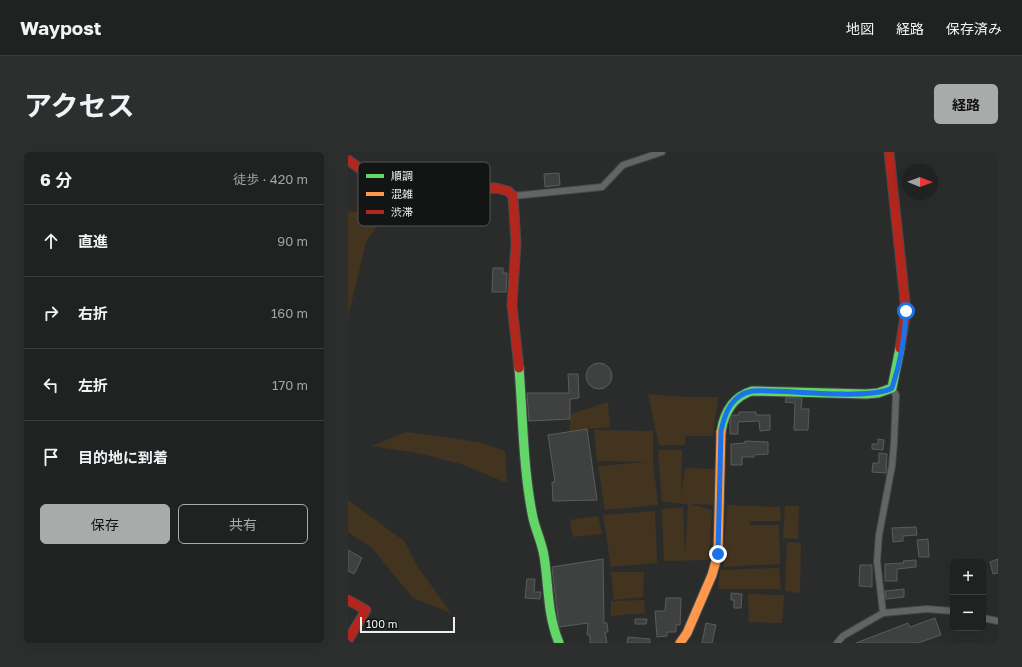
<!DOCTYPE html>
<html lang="ja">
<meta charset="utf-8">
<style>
body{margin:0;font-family:"Golos Text","Noto Sans JP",sans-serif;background:#2d2e2e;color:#f1f3f6}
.controls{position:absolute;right:12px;bottom:12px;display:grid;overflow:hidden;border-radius:6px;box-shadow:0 4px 16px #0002}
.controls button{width:36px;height:36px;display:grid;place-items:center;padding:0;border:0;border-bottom:1px solid #3d3e3f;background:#202121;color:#f1f3f6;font:20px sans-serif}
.compass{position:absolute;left:554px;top:12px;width:36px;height:36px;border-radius:50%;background:#202121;box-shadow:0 4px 16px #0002;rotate:91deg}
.scale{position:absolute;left:12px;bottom:10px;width:95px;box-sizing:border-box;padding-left:4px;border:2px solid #edf0f0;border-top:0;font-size:11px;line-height:14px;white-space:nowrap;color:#edf0f0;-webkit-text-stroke:3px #131515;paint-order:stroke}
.stop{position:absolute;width:12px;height:12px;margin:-9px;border:3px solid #1a73e8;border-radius:50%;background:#fff}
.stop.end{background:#1a73e8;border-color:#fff;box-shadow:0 1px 4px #0008}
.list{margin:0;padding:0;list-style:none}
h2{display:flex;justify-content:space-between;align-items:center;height:52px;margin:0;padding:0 16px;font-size:17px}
h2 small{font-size:13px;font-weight:400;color:#a2a3a5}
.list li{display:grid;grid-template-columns:26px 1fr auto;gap:12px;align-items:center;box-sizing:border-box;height:72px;padding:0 16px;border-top:1px solid #3d3e3f}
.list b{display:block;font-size:15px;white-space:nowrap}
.list em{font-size:13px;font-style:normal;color:#a2a3a5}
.actions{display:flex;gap:8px;padding:12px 16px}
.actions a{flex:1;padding:9px 0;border:1px solid #a9abab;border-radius:6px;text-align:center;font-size:14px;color:#a9abab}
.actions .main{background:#a9abab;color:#111}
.icon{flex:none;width:22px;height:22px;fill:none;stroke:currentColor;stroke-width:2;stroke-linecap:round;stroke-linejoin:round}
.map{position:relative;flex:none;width:650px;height:491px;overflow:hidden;border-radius:6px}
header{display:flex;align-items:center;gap:24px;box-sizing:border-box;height:56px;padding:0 20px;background:#202121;border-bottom:1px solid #3d3e3f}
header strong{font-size:19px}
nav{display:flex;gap:22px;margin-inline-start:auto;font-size:14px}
.intro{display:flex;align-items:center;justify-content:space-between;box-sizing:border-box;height:96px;padding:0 24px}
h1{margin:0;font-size:28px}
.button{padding:10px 18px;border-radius:6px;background:#a9abab;color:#111;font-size:14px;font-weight:700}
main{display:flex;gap:24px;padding:0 24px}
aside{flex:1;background:#202121;border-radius:6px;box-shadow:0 4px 16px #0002}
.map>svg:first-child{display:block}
.green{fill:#433420}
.building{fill:#3f4141;stroke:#5b5c5c}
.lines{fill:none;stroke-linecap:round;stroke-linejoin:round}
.street-casing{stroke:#474949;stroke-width:8}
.fast-casing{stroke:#474949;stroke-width:11}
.slow-casing{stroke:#474949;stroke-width:11}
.jam-casing{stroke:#474949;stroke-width:11}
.street{stroke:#636464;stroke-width:6}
.fast{stroke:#63d668;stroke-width:9}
.slow{stroke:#ff974d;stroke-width:9}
.jam{stroke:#b3261e;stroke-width:9}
.route{stroke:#1a73e8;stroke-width:5}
.key{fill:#131515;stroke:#545757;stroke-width:1}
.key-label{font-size:11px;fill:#edf0f0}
</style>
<header>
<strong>Waypost</strong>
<nav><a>地図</a><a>経路</a><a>保存済み</a></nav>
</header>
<div class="intro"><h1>アクセス</h1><a class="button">経路</a></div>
<main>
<aside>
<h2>6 分<small>徒歩 · 420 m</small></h2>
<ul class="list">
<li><svg class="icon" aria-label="ahead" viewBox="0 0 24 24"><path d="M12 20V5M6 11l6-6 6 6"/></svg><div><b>直進</b></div><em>90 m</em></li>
<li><svg class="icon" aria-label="right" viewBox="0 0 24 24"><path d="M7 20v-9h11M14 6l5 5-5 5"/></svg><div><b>右折</b></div><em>160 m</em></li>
<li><svg class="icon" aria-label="left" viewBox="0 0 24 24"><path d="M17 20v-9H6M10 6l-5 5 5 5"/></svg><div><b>左折</b></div><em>170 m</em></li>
<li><svg class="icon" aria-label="arrive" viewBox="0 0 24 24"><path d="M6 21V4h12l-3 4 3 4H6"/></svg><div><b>目的地に到着</b></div></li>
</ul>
<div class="actions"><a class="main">保存</a><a>共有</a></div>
</aside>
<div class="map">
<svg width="650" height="491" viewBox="0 0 650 491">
<rect width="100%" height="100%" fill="#2a2c2c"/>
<g class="green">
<polygon points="0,59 37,63 18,90 0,165"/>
<polygon points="300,242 338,245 370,245 365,284 337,284 337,293 311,293"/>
<polygon points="260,250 262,275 221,279 223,262"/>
<polygon points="246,278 305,279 305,310 310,353 257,358 250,314 299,310 249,309"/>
<polygon points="59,280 131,290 157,299 159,331 113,312 74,302 24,294"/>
<polygon points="310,298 334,298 333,346 337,316 367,317 367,353 343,352 364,358 361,408 316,409 314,357 335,355 337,403 340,352 314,350"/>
<polygon points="0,348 56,389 70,415 103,461 65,446 24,396 0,380"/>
<polygon points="379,353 432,355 433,369 402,369 402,373 431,373 432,412 375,415"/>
<polygon points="437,354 451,354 450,387 435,386"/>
<polygon points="307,359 309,411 263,415 255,363"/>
<polygon points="250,364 254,382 225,385 222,368"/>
<polygon points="439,390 453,391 452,441 437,439"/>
<polygon points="431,416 433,437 370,437 372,418"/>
<polygon points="263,420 296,420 295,445 266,448"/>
<polygon points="400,442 436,443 434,471 401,470"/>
<polygon points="296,448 297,461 263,464 263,449"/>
</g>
<g class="building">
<polygon points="211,21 212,33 197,35 196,22"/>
<polygon points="145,116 155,116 155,121 159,121 158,140 144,140"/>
<circle cx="251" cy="224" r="13"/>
<polygon points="220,222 230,222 231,246 222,247 222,267 181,269 179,241 221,241"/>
<polygon points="438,246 454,246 453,257 461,257 460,278 446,278 447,251 437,250"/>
<polygon points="391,260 408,260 408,263 422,263 422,278 412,279 411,269 390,270 390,282 382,282 382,267 384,263 391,263"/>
<polygon points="239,277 249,348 205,349 204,330 207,330 200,283"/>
<polygon points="530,287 536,288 535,298 524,297 524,292 530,292"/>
<polygon points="397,289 420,290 420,302 406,303 406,305 394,305 394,313 383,313 383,292 397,291"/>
<polygon points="531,301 539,302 538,321 524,320 525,311 531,311"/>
<polygon points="568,375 569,383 555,384 555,389 545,390 544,376"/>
<polygon points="580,387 581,405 571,405 569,388"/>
<polygon points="0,398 14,406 6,422 0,419"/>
<polygon points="255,407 256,471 259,471 260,480 257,480 259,491 242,491 242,483 239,483 240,471 211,475 204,415"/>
<polygon points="650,407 650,421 645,422 642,410"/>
<polygon points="568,408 568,415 549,417 549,429 537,429 537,412 556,411 555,409"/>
<polygon points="512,413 524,413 524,435 511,434"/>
<polygon points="179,427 187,427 186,440 193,440 192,447 177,446"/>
<polygon points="556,437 556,445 538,447 537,439"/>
<polygon points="383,441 394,442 393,456 386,456 386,448 383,448"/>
<polygon points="318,446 333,446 332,473 328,473 328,480 319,480 319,484 309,485 307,459 317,459"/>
<polygon points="587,466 593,483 570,491 508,491 560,471 562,475"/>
<polygon points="287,467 299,467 298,472 287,472"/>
<polygon points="358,471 368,473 364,491 354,491"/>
<polygon points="280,485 302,487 302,491 279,491"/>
</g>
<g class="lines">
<g class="street-casing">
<g id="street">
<polyline points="165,44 254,35 275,13 314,0"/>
<polyline points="535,461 529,409 531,383 544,314 546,291 548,243 544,236"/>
<polyline points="635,466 650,469"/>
<polyline points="489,491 495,484 535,461 579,457 605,459"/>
</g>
</g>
<g class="fast-casing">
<g id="fast">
<path d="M171,216C175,266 175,318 185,366C188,379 194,391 196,404C201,434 199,462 211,491"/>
<path d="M373,280C376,261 384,245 404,239L518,242L530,241L544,236L552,196"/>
</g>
</g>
<g class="slow-casing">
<polyline id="slow" points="332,491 339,481 364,423 370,402 373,280"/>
</g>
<g class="jam-casing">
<g id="jam">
<polyline points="541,0 558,159 552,196"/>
<polyline points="0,8 29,29 55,37 148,36 160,39 165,44 168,91 164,153 171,216"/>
<polyline points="0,448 18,458 0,488"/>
</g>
</g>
<use href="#street" class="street"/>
<use href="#fast" class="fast"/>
<use href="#slow" class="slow"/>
<use href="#jam" class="jam"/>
</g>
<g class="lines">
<path class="route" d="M370,402L373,279C377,260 384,243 404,239C435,237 521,249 544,236C552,212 557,184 558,159"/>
</g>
<rect x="10" y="10" width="132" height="64" rx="6" class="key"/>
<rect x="18" y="22" width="18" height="4" fill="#63d668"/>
<rect x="18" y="40" width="18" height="4" fill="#ff974d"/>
<rect x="18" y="58" width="18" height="4" fill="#b3261e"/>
<g class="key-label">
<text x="43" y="28">順調</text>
<text x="43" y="46">混雑</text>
<text x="43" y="64">渋滞</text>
</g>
</svg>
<div class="controls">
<button>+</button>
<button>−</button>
</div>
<svg class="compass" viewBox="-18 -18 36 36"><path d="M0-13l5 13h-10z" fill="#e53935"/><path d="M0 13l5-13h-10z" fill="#a2a3a5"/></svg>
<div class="scale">100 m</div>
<div class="stop" style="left:558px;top:159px"></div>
<div class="stop end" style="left:370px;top:402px"></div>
</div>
</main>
